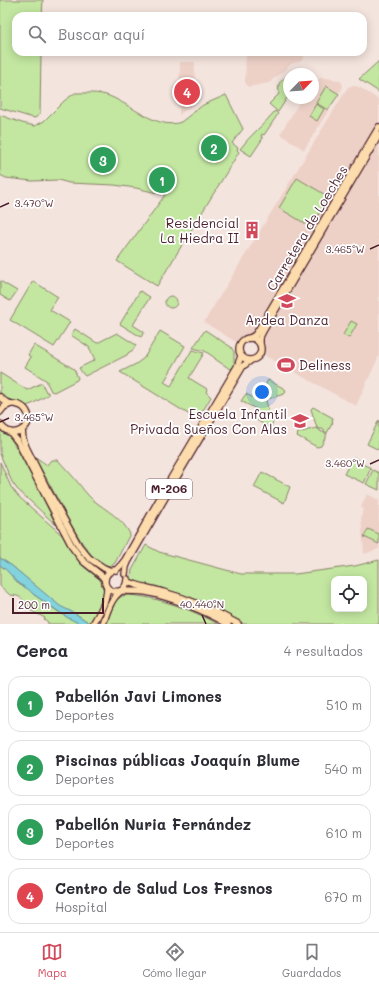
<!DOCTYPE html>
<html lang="es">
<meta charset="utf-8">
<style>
body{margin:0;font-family:Mali,sans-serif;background:#f2f2f3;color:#2b2b33}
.controls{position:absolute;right:12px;bottom:12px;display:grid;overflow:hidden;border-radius:8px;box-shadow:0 2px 10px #0003}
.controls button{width:36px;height:36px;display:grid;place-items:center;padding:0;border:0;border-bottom:1px solid #e1e1e2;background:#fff;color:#2b2b33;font:20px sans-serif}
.compass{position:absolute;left:283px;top:68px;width:36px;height:36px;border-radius:50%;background:#fff;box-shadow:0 2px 10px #0003;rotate:65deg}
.scale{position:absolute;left:12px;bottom:10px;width:92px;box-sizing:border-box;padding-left:4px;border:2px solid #4a1f2b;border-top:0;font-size:11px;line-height:14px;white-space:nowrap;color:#4a1f2b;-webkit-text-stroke:3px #fff;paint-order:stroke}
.you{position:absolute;left:262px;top:392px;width:14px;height:14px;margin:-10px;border:3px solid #fff;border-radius:50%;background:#1a73e8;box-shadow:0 0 0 6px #1a73e833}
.badge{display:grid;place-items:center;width:26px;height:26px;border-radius:50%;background:#d1495b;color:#fff;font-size:13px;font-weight:700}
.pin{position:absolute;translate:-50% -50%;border:2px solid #fff;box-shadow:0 1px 4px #0006}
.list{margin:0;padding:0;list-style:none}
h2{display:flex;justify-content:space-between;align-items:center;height:52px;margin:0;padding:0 16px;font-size:17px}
h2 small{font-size:13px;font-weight:400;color:#7c7c81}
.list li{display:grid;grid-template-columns:26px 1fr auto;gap:12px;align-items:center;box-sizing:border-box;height:56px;margin:0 8px 8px;padding:0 8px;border:1px solid #e1e1e2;border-radius:12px}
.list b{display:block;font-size:15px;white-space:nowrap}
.list p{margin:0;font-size:13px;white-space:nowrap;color:#7c7c81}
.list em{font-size:13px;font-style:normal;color:#7c7c81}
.icon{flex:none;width:22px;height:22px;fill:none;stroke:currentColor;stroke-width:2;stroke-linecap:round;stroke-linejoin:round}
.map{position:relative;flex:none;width:379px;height:624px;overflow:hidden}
.search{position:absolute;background:#fff;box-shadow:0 2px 10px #0003;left:12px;right:12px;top:12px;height:44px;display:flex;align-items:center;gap:10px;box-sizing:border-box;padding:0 14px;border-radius:12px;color:#7c7c81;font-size:15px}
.sheet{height:308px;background:#fff}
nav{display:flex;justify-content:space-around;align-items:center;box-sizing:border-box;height:56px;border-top:1px solid #e1e1e2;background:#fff;font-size:11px;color:#7c7c81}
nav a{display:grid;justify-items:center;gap:2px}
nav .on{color:#d1495b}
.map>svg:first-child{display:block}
.built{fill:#edd1c7}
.green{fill:#c3e7a1;stroke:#868366;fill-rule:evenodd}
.water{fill:#82d3dd;stroke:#6c8b96}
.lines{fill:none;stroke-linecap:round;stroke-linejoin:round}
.major-casing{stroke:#4a1f2b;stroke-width:8}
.major{stroke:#fcdcac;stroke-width:5.5}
.ticks{fill:none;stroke:#4a1f2b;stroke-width:1.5}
.labels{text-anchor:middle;stroke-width:3.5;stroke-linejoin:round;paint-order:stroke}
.shield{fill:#fff;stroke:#80626b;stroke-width:1}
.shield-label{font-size:12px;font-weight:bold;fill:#4a1f2b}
.poi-label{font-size:13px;fill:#4a1f2b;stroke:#fff;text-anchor:end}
.street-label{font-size:13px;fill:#4a1f2b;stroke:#fff}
.ticks-label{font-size:10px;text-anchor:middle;fill:#4a1f2b;stroke:#fff;stroke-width:3.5;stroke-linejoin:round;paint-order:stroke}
</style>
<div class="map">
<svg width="379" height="624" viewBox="0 0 379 624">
<rect width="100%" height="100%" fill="#f4e4de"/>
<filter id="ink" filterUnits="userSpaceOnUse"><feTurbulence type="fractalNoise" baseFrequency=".025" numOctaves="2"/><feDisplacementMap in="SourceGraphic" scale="8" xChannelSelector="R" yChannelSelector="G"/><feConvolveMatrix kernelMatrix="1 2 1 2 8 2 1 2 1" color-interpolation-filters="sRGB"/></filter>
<g filter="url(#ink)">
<g class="built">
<polygon points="246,52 304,52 304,57 303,59 301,61 291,64 269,83 248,87 245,82"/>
<polygon points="180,62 195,62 194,103 179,115"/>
<polygon points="321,77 339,80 342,83 343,87 304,150 280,134 302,98 313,98 313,84"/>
<polygon points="351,86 356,86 361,88 379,100 379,127 259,329 242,341 234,341 204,322 348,87"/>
<polygon points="379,135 379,356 356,406 267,357 261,351 260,343 260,337"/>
<polygon points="367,494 379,500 379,549 364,554 361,517 363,509 361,507"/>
</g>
<g class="green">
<polygon points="0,0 43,0 42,16 16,16 16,52 41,52 40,114 35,118 30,117 0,108"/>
<polygon points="379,61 379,92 359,79"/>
<path d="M289,75V95L278,112L269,104L279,94C279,91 278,87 279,84C280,81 286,77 289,75Z"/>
<polygon points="326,86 339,94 328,110 316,103"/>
<path d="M75,93C86,93 99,92 109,96C130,104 159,131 181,122L203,105L226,95L243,129L232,143L238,148L237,150L239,152L157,286L117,261L165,195L136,188L114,185L69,183L58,180L32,181L6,178L0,175V115L22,123L35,126L44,121L64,101Z"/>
<polygon points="316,104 324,109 317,121 309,116"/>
<path d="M275,111L278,114L264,135L262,134L261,137L263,138L251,156L240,149C250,135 264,125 275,111Z"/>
<polygon points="297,178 329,197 311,227 279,208"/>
<polygon points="0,281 17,291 10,301 0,295"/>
<polygon points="33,281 58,297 50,310 70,322 54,347 10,320"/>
<polygon points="140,291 150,297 133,325 144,332 141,337 120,324"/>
<circle cx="171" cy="302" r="6"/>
<polygon points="351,321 357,324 349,338 343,335"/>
<polygon points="75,329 97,343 117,333 136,345 133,350 128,353 127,355 85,376 83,374 79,368 95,360 89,347 71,335"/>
<polygon points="205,330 231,347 234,352 234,363 236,365 235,366 230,369 215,359 215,358 205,351 193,348"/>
<polygon points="160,331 185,346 164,382 171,386 192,350 204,353 189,378 207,389 206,392 211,397 198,419 196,418 194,420 193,419 193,417 120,372 136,364 144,358"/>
<polygon points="34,345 74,369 78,378 77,380 54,392 51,391 47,383 47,381 25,367 31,357 28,355"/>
<path d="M0,373L27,390L42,383L46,392H48V395L32,404L26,406C17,398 10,404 0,393Z"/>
<polygon points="268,380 285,389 286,392 284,394 268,399 266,401 269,412 267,415 274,420 270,428 253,418 258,410 241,401 246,394 258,400"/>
<polygon points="313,407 333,418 332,422 333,422 327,433 324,431 324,430 322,429 320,429 317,428 311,409"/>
<polygon points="379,420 379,450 367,444"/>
<polygon points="0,428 3,433 10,437 17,449 40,492 56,525 17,489 12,482 0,454"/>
<polygon points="316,428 320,430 321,432 323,432 327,434 321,446 317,447 297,436 298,433"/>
<path d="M34,456L47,465L51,460H58C63,466 69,472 75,479C81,486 86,494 93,500C106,510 123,519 130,534L115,563C96,579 66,514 59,502C51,486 42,471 34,456Z"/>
<polygon points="353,457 359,460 358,462 371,468 364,483 344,474"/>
<path d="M0,462L11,487L19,497L62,535L67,544L84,567L103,582C106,599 100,605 93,620L98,624H91L76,614L60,607L12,566L0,558Z"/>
<polygon points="373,470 379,473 379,490 366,484"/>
<polygon points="262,472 290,487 284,503 254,487"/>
<polygon points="368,529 379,534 379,544 364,537"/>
<path d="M146,545L159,552L241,574H295L355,566L379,560V624H244L214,607L195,599L165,589L139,583L135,581L132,579L131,576L132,570ZM334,579H364V609H334Z"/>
<path d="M0,565L9,572L13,577L20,585L29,589L33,594L60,613L81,624H48V622L44,619L45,618C40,615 35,613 30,610C20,603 28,596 10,595L0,586Z"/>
<path d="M129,595C158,597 193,610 218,624H106L116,600L122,596Z"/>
</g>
<g class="water">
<polygon points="218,137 225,143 210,160 203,154"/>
<path d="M0,558L12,566L60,606L76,614L91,624H81L68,618L33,594C28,588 25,588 20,584C12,578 8,570 0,565Z"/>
</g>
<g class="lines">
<g class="major-casing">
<g id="major">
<circle cx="250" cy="349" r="11"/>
<polyline points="250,338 255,335 259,329 379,127"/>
<polyline points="260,343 260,337 263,331 379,135"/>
<path d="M0,397C2,399 5,402 8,403C14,405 20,403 25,409C38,424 13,444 0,424"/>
<polyline points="0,412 4,407 11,404"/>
<polyline points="22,430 23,439 26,447 46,487 79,546 89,558 104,568 111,571"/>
<polyline points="11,433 18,442 42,489 73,548 83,561 102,576 105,580"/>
<path d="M113,570C99,576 104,594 120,591"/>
<polyline points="116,570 121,565 125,560 170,480 237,367 241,356"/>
<polyline points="125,574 126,567 128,562 177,477 243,366 250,361"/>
<path d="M127,581C138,587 151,588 163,592C190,599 214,610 238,624"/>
<path d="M121,591C130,591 138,591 146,592C172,597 205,611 228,624"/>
<path d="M93,624C100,612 107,601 107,588"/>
<path d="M103,624C106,615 109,604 115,597C120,590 127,589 127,579"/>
</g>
</g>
<use href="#major" class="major"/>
</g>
</g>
<path class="ticks" d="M0,207L9,203M370,249L379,245M0,422L9,418M370,464L379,460M202,615L206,624"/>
<defs>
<g id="building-bare" transform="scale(1.38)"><path d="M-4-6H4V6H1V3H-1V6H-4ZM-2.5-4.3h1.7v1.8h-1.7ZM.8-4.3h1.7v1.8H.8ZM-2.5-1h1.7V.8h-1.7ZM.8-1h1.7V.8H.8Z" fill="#d1495b" stroke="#fff" stroke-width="2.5" paint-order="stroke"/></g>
<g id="school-bare" transform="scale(1.38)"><path d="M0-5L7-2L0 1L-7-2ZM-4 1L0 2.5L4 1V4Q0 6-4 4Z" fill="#d1495b" stroke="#fff" stroke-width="2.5" paint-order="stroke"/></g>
<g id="stadium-bare" transform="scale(1.38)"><path d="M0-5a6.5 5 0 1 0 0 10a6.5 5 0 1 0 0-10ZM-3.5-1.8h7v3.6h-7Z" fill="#d1495b" stroke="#fff" stroke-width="2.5" paint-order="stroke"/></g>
</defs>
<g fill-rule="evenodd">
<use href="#building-bare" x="252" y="230"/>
<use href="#school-bare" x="287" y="301"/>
<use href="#stadium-bare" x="286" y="365"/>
<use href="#school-bare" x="300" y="421"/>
</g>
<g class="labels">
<rect class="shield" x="146" y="479" width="46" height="20" rx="3"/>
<g class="shield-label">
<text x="169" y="493">M-206</text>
</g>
<g class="poi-label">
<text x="239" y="228">Residencial<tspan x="239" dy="15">La Hiedra II</tspan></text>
<text x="287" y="325" text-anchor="middle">Ardea Danza</text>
<text x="299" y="370" text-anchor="start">Deliness</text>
<text x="287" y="419">Escuela Infantil<tspan x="287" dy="15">Privada Sueños Con Alas</tspan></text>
</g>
<g class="street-label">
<text transform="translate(307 228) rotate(-59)" y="5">Carretera de Loeches</text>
</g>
</g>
<g class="ticks-label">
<text x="34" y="207">3.470°W</text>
<text x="345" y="253">3.465°W</text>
<text x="34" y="421">3.465°W</text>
<text x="345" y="467">3.460°W</text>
<text x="202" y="608">40.440°N</text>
</g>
</svg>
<div class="controls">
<button><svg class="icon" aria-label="locate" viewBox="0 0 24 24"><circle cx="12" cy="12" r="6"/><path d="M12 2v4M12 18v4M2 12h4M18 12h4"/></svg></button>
</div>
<svg class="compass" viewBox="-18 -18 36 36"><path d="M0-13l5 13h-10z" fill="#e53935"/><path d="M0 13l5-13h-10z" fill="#7c7c81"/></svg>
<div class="scale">200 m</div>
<div class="you"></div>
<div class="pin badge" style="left:162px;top:180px;background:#2e9e5b">1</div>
<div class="pin badge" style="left:214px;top:148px;background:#2e9e5b">2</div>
<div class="pin badge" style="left:103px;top:160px;background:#2e9e5b">3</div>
<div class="pin badge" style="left:187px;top:92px;background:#e0444e">4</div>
<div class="search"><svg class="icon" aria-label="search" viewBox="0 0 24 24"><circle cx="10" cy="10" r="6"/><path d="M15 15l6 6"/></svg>Buscar aquí</div>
</div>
<section class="sheet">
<h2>Cerca<small>4 resultados</small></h2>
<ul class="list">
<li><span class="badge" style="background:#2e9e5b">1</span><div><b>Pabellón Javi Limones</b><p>Deportes</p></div><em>510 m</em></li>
<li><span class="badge" style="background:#2e9e5b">2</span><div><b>Piscinas públicas Joaquín Blume</b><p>Deportes</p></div><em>540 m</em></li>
<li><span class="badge" style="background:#2e9e5b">3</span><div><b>Pabellón Nuria Fernández</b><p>Deportes</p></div><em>610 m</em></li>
<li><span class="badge" style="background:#e0444e">4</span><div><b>Centro de Salud Los Fresnos</b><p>Hospital</p></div><em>670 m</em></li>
</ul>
</section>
<nav>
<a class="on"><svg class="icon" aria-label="map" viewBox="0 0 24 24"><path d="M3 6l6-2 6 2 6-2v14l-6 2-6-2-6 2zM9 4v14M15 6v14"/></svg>Mapa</a>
<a><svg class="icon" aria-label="directions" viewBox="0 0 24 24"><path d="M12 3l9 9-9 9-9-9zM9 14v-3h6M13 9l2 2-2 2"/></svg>Cómo llegar</a>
<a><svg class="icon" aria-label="saved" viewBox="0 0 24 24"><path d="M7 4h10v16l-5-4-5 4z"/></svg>Guardados</a>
</nav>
